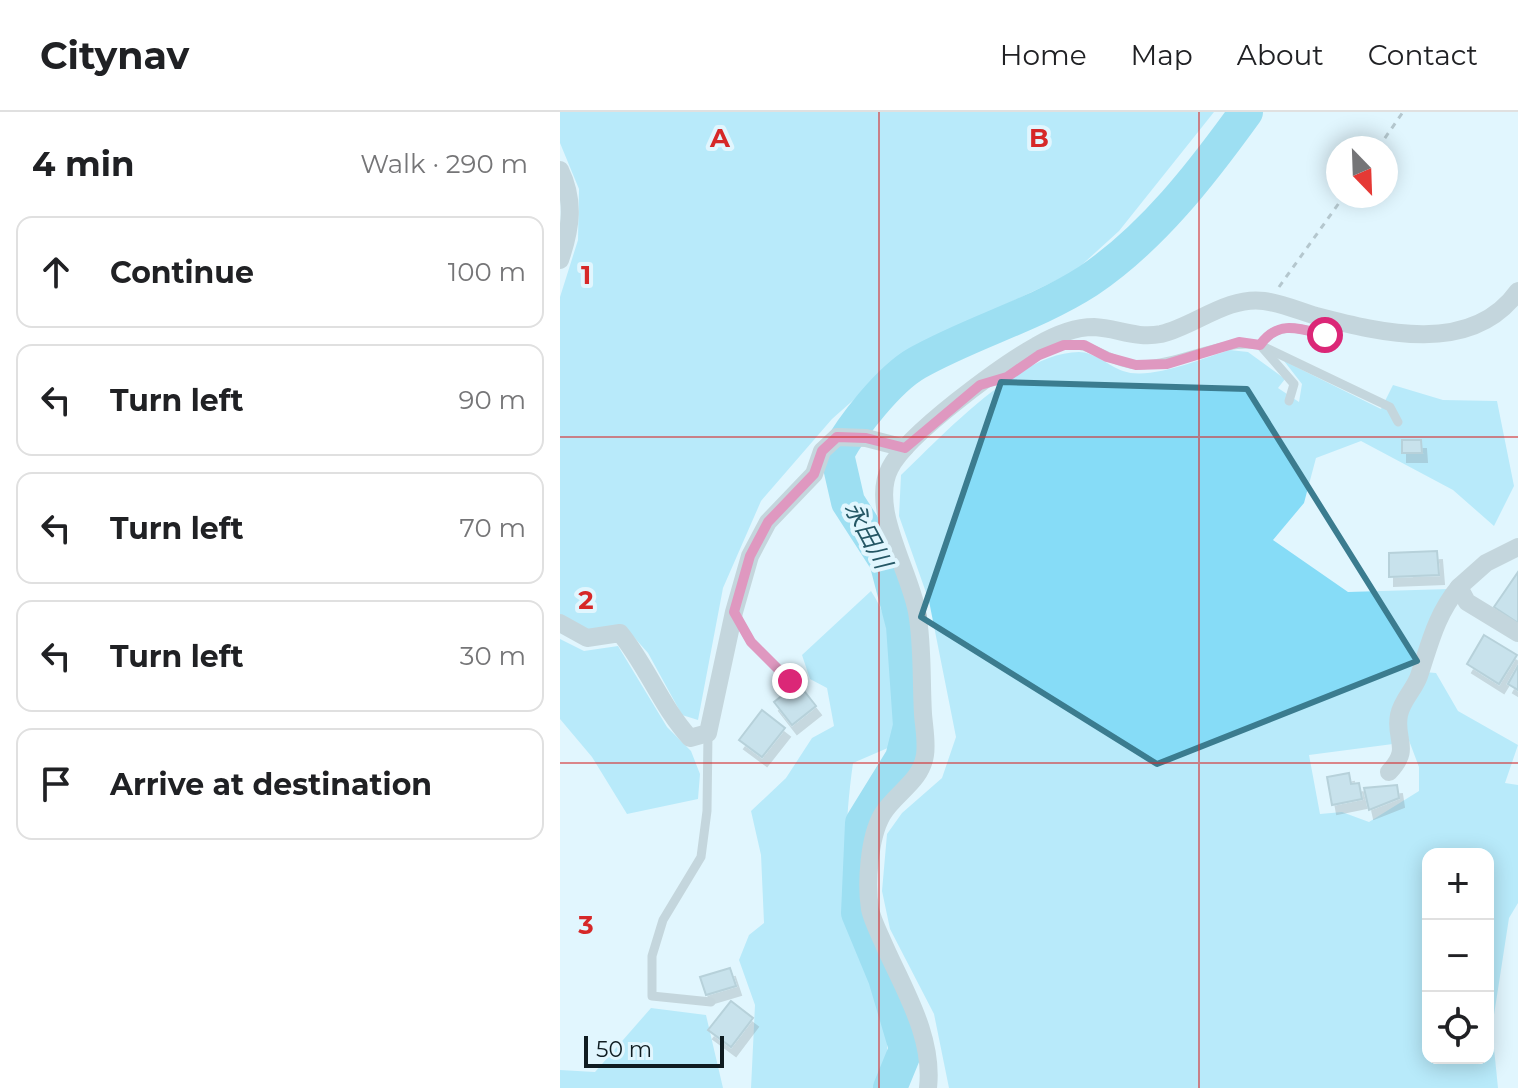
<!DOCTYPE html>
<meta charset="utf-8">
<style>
body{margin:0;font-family:Montserrat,"Noto Sans JP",sans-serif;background:#f6f6f6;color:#202124}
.controls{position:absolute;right:24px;bottom:24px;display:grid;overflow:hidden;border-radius:16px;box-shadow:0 4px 20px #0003}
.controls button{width:72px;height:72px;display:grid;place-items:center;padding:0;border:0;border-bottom:2px solid #e0e0e0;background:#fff;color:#202124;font:40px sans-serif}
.compass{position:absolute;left:766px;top:24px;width:72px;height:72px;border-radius:50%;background:#fff;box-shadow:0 4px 20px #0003;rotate:157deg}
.scale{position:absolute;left:24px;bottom:20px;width:140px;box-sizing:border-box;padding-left:8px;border:4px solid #0f1c21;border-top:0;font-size:22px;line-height:28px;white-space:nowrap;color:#0f1c21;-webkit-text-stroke:6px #e1f6fe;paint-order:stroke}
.stop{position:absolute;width:24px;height:24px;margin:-18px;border:6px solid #db2777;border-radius:50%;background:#fff}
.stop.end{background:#db2777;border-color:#fff;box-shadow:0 2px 8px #0008}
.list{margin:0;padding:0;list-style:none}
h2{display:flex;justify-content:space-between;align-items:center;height:104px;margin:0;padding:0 32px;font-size:34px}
h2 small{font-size:26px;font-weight:400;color:#757577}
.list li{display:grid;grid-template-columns:52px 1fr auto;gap:24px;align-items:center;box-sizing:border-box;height:112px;margin:0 16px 16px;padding:0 16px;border:2px solid #e0e0e0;border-radius:16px}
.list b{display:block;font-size:30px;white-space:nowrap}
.list em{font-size:26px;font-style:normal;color:#757577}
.icon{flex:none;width:44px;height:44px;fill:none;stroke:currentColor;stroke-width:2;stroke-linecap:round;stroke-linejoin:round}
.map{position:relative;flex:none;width:958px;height:976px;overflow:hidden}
header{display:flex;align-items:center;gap:48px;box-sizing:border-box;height:112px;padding:0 40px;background:#fff;border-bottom:2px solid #e0e0e0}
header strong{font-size:38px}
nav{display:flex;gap:44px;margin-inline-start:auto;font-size:28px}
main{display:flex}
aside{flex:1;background:#fff}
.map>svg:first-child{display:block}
.green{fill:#86dcf7;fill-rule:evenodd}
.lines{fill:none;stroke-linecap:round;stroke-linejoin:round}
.river{stroke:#4bc3e4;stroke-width:34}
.building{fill:#a8cbd7;stroke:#83a5b0;stroke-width:2;filter:url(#shadow)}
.path{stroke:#7d8e95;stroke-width:3;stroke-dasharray:6 6;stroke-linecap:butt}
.lane{stroke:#a1b0b5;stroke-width:9}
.street{stroke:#a1b0b5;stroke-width:18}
.route{stroke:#db2777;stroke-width:10}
.marked{fill:none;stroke:#3b7c8f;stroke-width:6;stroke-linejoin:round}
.grid{fill:none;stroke:#d62828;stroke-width:2;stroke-opacity:0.55}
.labels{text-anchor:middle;stroke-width:8;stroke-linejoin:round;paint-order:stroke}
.water-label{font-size:24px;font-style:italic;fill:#255765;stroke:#e1f6fe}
.grid-label{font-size:26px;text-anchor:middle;font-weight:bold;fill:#d62828;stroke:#e1f6fe;stroke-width:8;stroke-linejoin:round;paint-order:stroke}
</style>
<header>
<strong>Citynav</strong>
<nav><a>Home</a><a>Map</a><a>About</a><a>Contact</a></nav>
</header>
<main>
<aside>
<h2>4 min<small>Walk · 290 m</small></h2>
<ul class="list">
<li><svg class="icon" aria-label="ahead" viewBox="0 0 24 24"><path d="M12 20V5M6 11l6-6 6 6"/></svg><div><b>Continue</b></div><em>100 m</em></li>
<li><svg class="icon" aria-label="left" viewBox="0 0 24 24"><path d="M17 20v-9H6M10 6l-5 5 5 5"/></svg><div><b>Turn left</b></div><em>90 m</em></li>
<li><svg class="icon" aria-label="left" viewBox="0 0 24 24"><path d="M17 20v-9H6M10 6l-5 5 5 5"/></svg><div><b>Turn left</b></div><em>70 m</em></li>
<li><svg class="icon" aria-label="left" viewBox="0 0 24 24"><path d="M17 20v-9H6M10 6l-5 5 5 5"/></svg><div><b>Turn left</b></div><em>30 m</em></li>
<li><svg class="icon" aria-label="arrive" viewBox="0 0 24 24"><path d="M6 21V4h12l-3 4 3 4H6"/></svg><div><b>Arrive at destination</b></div></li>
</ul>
</aside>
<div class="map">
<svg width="958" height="976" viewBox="0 0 958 976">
<defs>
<filter id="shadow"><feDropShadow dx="5" dy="9" stdDeviation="0" flood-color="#0004"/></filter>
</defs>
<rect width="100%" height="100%" fill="#e1f6fe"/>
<g class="green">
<polygon points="0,0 654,0 559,119 514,160 351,237 272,307 201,389 163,476 138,608 122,603 88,541 65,515 29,518 0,502 0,185 18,128 19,77 0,31"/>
<path d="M670,238L688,240L725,267L718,276L739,290L742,272L724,249L821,297L833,273L883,288L937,289L954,374L934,414L893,378L801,329L756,346L744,391L713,428L788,480L889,477L833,632L749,643L760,702L782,700L809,710L859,679V655L842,610L864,560L876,561L898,599L958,633L945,671L958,673V791L949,806L932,916L938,976H389L374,902L330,817L322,779L327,722L342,701L382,666L396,625L369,489L339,404L341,363C383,323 459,240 519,240C534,240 549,254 563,259C590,269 643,246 670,238ZM868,742H928V946H868Z"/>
<path d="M311,479C340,522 335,581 337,632L293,651C285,708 284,754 292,811C299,864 350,924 315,976H191L195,893L179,848L189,823L204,811L201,743L191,699L226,666L252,626L274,614L267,576L250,567L242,543Z"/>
<polygon points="0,527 24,539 58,534 107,615 131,639 140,662 138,687 67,702 32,645 0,607"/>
<polygon points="91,896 146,903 163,976 0,976 0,958 35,960"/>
</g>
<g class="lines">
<path class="river" d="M330,976L346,937L325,866L298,801L302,711L342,646L350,614L343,514L326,449L288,390L277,342C292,314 329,267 357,251C412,220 475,203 528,169C592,126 642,61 686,0"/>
</g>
<g class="building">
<polygon points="842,328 861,328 862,341 842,341"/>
<polygon points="877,439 879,463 829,465 829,441"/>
<polygon points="958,460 958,511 934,495"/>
<polygon points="924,523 957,543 939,572 907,552"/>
<polygon points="958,554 958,578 948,572"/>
<polygon points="238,571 256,594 232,613 214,590"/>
<polygon points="202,598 225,616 202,645 179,628"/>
<polygon points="789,661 791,672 799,671 802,687 772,693 767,665"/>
<polygon points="837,673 839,686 809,698 804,676"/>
<polygon points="170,856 176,874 146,883 140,865"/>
<polygon points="171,889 193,906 171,935 148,918"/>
</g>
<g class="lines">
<g class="path">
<polyline points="818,36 843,0"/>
<polyline points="719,175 784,84"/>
</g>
<g class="lane">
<path d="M435,269C460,260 479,237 505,233C532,229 553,254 581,253C622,252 659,227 700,233L830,295L838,310"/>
<path d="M729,289L734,272L700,233C718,208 738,216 765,223L769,207"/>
<polyline points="176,504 191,530 230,569"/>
<polyline points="148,621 147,699 141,745 103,808 92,844 92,884 151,890"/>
</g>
<g class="street">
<path d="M0,58C15,89 11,116 0,148"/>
<polyline points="958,435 926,451 899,475 907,490 958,521"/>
<path d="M0,511L27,526L60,521C87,554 101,594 130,626L148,621L174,500L190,444L208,410L254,362L262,339L277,325L306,326L345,336"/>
<path d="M829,660C852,636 834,628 839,603C842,588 854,578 859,564C870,531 876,503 899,475"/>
<path d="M368,976C374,923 342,875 322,828C318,819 312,807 310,797C306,771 309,726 322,703C335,681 361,670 365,643C367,630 364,615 363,602C361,568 363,533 357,500C350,459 309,396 330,356C347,322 442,253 476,234C493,224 514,215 534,215C557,216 576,227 601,222C635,214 667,184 704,189C721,191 739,199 756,204C821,221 912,244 958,179"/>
</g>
</g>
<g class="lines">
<path class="route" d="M230,569L191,530L174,500L190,444L208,410L254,362L262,339L277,325L306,326L345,336L420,273L447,265L479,243L504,233H524L547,245L576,253L607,252L679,230L700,233C718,208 738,216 765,223"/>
</g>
<path d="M0 0H958V976H0ZM441,270L687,277L857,549L597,652L361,505Z" fill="#e1f6fe" fill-opacity=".55" fill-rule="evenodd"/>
<path class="marked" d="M441,270L687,277L857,549L597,652L361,505Z"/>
<path class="grid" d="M319,0V976M639,0V976M0,325H958M0,651H958"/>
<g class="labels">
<g class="water-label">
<text transform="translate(308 423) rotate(62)" y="8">永田川</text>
</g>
</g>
<g class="grid-label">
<text x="160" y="35">A</text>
<text x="479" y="35">B</text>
<text x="26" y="172">1</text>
<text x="26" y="497">2</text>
<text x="26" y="822">3</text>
</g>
</svg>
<div class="controls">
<button>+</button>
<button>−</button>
<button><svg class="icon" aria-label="locate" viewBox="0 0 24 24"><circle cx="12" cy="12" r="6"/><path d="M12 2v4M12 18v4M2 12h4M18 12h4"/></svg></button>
</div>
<svg class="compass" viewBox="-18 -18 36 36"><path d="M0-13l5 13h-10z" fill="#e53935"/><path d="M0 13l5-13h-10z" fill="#757577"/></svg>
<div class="scale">50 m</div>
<div class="stop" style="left:765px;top:223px"></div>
<div class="stop end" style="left:230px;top:569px"></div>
</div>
</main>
